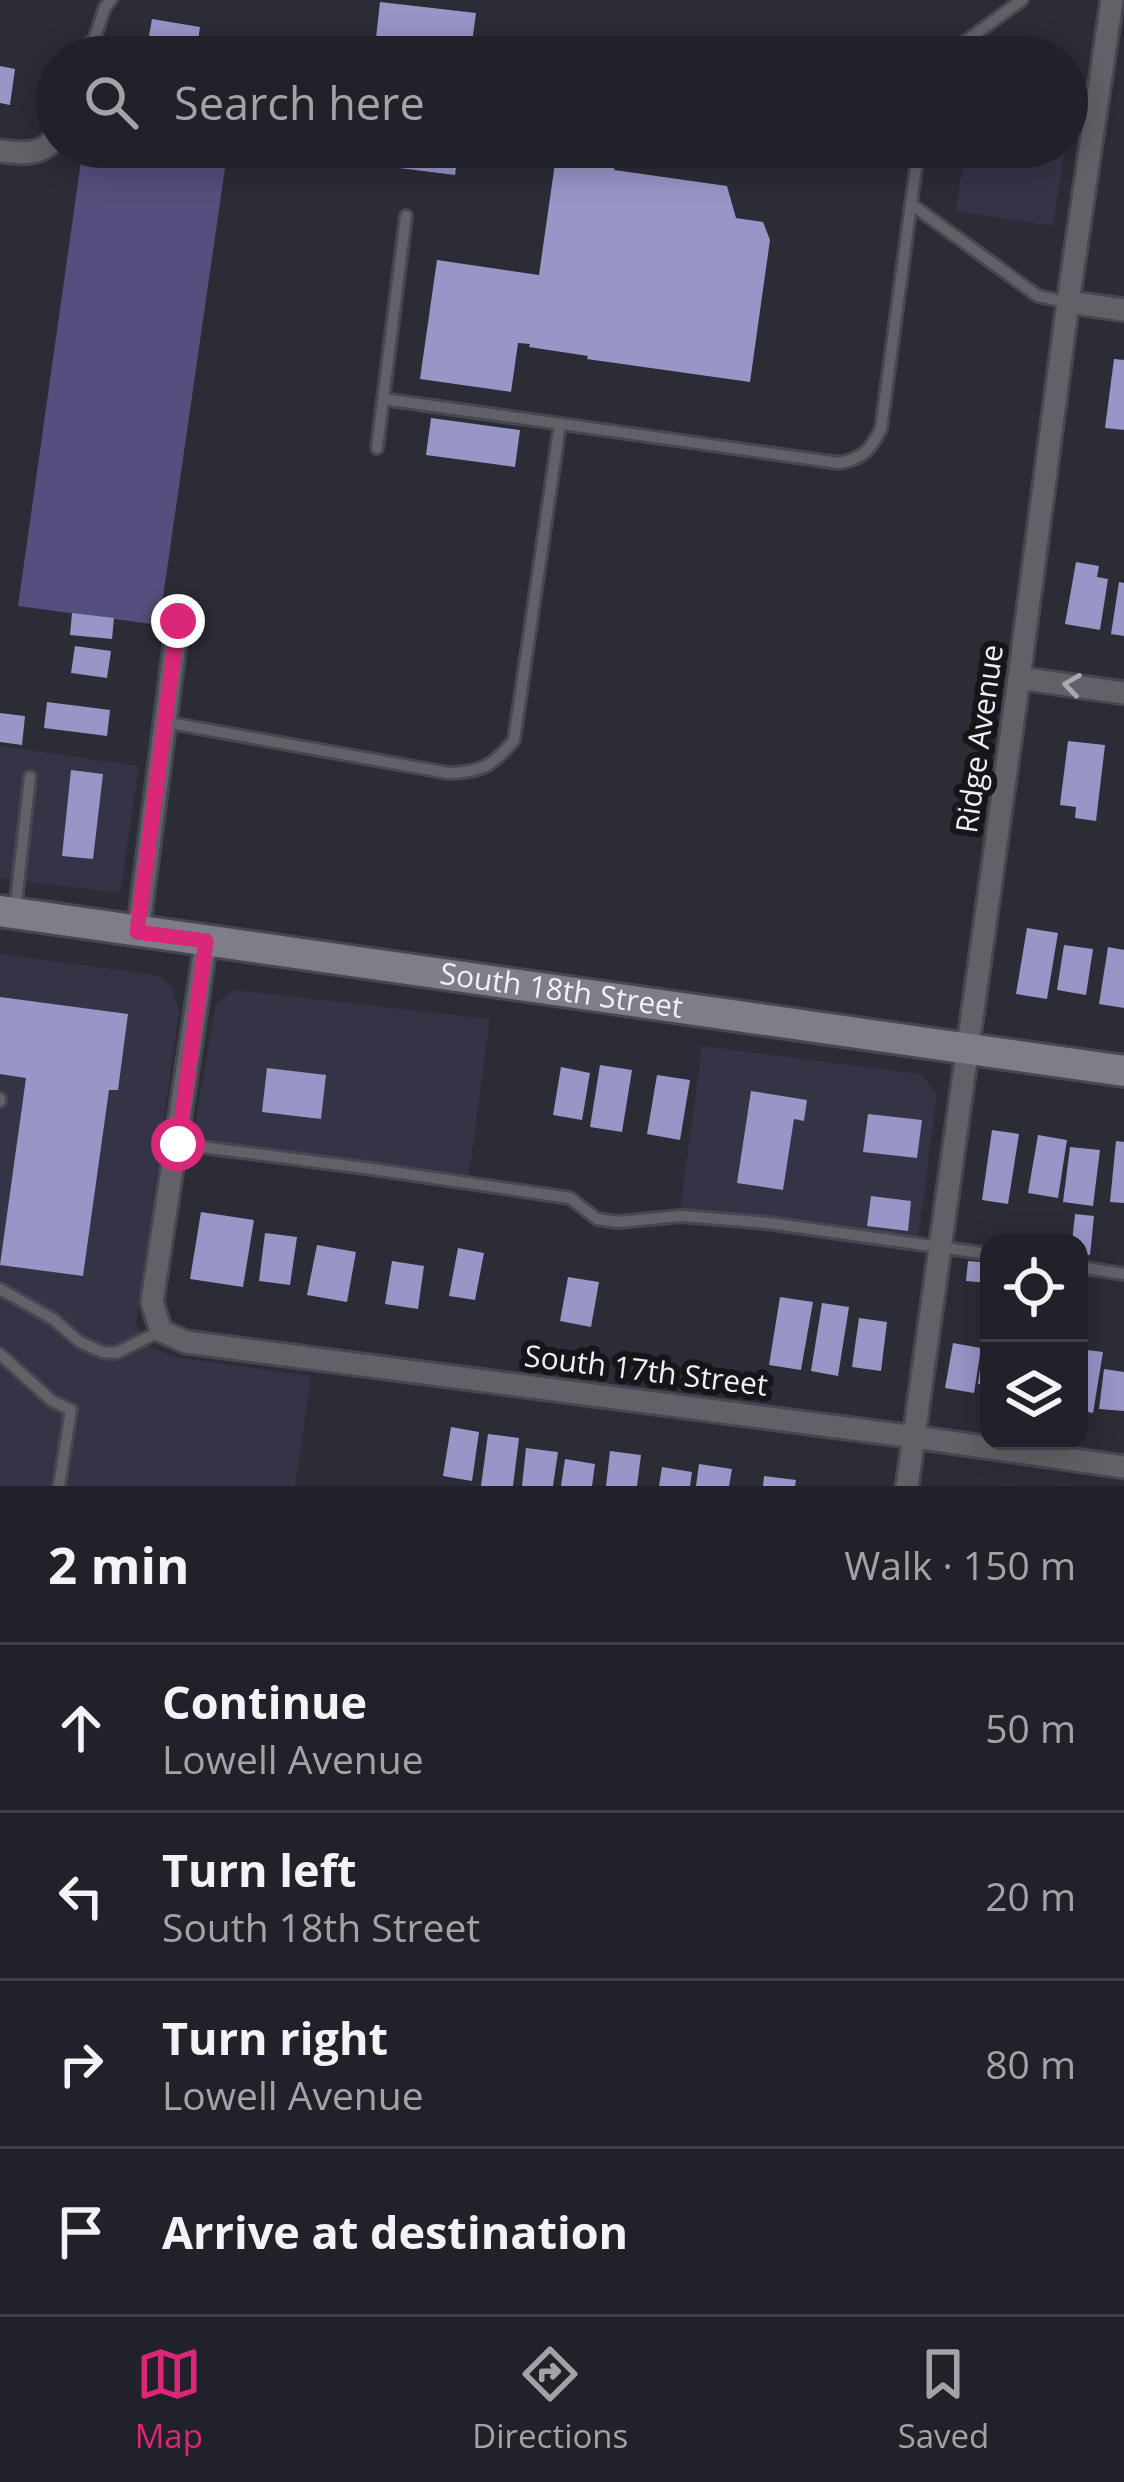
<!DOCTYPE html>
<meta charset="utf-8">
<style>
body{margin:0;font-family:"Open Sans",sans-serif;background:#292931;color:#f1f3f6}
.controls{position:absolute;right:36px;bottom:36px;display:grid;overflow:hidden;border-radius:24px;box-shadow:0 6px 30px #0003}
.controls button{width:108px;height:108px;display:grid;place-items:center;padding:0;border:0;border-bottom:3px solid #3e3e46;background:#212129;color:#f1f3f6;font:60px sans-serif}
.stop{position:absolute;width:36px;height:36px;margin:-27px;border:9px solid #db2777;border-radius:50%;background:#fff}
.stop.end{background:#db2777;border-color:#fff;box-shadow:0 3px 12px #0008}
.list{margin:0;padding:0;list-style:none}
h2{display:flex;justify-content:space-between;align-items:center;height:156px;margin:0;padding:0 48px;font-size:51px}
h2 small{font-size:39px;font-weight:400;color:#a2a3a8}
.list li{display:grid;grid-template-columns:78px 1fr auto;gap:36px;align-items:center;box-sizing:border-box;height:168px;padding:0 48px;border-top:3px solid #3e3e46}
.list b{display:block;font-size:45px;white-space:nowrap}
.list p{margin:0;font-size:39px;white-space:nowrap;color:#a2a3a8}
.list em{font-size:39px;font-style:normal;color:#a2a3a8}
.icon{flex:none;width:66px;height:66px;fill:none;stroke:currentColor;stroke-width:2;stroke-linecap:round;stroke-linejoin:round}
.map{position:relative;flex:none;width:1124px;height:1486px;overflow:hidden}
.search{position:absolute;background:#212129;box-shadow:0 6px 30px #0003;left:36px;right:36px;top:36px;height:132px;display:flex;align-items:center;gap:30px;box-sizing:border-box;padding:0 42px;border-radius:66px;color:#a2a3a8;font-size:45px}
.sheet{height:828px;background:#212129}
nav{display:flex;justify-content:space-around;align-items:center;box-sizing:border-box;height:168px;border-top:3px solid #3e3e46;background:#212129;font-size:33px;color:#a2a3a8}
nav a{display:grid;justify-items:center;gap:6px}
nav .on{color:#db2777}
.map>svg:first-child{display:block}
.built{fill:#353446}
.forest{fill:#544f7c}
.building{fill:#9895c7}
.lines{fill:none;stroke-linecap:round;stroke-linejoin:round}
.service-casing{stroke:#474752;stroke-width:16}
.minor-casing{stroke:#474752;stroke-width:27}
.secondary-casing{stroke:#474752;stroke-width:36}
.service{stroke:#626167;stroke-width:10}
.minor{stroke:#626167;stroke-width:21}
.secondary{stroke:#7f7e88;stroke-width:30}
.oneway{stroke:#a9a8b0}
.route{stroke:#db2777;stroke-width:15}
.labels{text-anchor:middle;stroke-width:12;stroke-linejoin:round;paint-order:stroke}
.street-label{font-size:30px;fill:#f0f0f8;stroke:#15151a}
</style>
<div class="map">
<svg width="1124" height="1486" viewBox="0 0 1124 1486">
<rect width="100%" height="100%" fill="#2c2c37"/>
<g class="built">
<polygon points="965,147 1065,147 1053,226 956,211"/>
<polygon points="0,746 139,766 120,893 0,878"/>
<polygon points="0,954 156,975 172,987 179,1011 136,1323 145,1344 173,1357 311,1376 295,1486 0,1486"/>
<polygon points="234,990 490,1019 467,1189 190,1152 216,1004"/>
<polygon points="702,1046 920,1074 937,1094 916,1252 679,1220"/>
</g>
<polygon class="forest" points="83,147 228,147 159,625 18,606"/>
<g class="building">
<polygon points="380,2 476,13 470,57 290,57 293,37 375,47"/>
<polygon points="152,19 200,27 196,55 147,47"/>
<polygon points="0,66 15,69 10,105 0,103"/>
<polygon points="279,147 459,147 455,175 279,153"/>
<polygon points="556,156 615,164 614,170 727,186 736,218 763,222 770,240 750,382 587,359 588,356 529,347 530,344 518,343 511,392 420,379 437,260 539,275"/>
<polygon points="1114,359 1124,360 1124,430 1105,428"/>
<polygon points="431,418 520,430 515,467 426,455"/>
<polygon points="1076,562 1099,566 1097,577 1108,579 1100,630 1065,624"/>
<polygon points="1119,582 1124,583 1124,636 1111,634"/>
<polygon points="72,613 114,618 112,639 70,635"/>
<polygon points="75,646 111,651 107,678 71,673"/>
<polygon points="47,702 110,710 107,736 44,728"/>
<polygon points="0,713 25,716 22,745 0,742"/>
<polygon points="1068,741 1105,745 1096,821 1075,818 1076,807 1060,805"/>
<polygon points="71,770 103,774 93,859 62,856"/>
<polygon points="1027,928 1058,933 1047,999 1016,994"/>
<polygon points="1064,945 1093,949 1086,995 1057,990"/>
<polygon points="1108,947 1124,950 1124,1008 1099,1004"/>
<polygon points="0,997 128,1014 118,1090 109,1090 83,1276 0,1265 26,1078 0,1074"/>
<polygon points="600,1065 632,1070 622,1132 590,1127"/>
<polygon points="561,1067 590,1073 582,1120 553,1115"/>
<polygon points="267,1068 326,1075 321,1119 262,1112"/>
<polygon points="657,1075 690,1080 680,1140 647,1134"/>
<polygon points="751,1091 807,1100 804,1121 794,1119 783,1190 737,1183"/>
<polygon points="868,1114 922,1120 917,1158 863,1152"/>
<polygon points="992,1130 1019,1134 1008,1204 982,1200"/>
<polygon points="1038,1135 1067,1140 1058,1198 1028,1193"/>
<polygon points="1116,1141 1124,1142 1124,1203 1110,1202"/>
<polygon points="1070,1147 1100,1150 1093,1206 1063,1202"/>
<polygon points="871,1196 911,1201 908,1231 867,1226"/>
<polygon points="201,1212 254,1220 243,1287 190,1279"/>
<polygon points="1075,1214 1094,1216 1090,1255 1079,1254 1079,1243 1072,1243"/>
<polygon points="265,1233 297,1237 290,1285 259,1281"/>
<polygon points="317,1245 356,1252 347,1302 307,1295"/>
<polygon points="458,1248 484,1253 475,1300 449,1296"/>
<polygon points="392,1261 424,1266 418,1309 385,1304"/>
<polygon points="968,1261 989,1263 989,1283 966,1281"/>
<polygon points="568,1277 599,1282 591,1327 560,1321"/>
<polygon points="780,1297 813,1302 801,1370 769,1365"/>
<polygon points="822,1303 849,1307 838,1376 811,1371"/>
<polygon points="859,1318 887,1322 881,1371 852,1367"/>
<polygon points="953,1343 981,1348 974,1393 945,1388"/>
<polygon points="983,1345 989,1346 989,1385 978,1384"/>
<polygon points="1079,1349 1103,1352 1093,1413 1079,1410"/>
<polygon points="1104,1369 1124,1372 1124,1411 1099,1409"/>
<polygon points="451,1427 479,1432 472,1481 443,1476"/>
<polygon points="488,1434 519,1438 513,1486 481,1486"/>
<polygon points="526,1448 558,1452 553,1486 522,1486"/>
<polygon points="610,1451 641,1455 637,1486 606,1486"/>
<polygon points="565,1459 595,1464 592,1486 561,1486"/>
<polygon points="699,1464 732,1469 729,1486 696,1486"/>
<polygon points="662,1467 692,1472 690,1486 659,1486"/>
<polygon points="764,1476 796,1480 795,1486 763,1486"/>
</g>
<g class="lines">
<g class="service-casing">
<g id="service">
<polyline points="108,57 91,49 105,7 111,0"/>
<polyline points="944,57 1022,0"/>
<polyline points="919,147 911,204 1038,296 1066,302"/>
<path d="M383,399L839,463C863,459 870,450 881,429L911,204"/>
<polyline points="377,448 406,216"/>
<path d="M164,722L448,773C483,772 492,766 514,740L560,424"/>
<polyline points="15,911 30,777"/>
<polyline points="0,1099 0,1101"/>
<polyline points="178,1144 365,1168 570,1198 597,1219 618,1222 681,1216 769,1223 989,1254"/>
<polyline points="1079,1267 1124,1274"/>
<polyline points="0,1289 53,1319 80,1342 102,1352 116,1353 161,1331"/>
<polyline points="0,1354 52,1401 71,1410 59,1486"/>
</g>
</g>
<g class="minor-casing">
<g id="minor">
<polyline points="88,57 91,49"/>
<path d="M0,151C23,154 42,156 57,136"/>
<polyline points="1068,302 1124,310"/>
<polyline points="1019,678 1124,693"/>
<polyline points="138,932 178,621"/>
<polyline points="206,942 152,1302 161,1331 186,1342 915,1437 1124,1467"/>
<polyline points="907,1486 1019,678 1068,302 1112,0"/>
</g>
</g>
<g class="secondary-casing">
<g id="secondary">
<path id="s1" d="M0,911L1124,1071"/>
</g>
</g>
<use href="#service" class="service"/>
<use href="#minor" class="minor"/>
<use href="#secondary" class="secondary"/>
</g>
<defs><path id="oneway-chevron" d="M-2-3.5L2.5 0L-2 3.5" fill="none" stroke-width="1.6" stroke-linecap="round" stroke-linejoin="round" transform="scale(3)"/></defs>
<use class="oneway" href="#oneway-chevron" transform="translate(1072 685) rotate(-172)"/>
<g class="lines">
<polyline class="route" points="178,621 137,932 206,941 178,1144"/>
</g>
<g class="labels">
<g class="street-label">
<text transform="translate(980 739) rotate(-82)" y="10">Ridge Avenue</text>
<text dy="10" stroke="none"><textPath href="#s1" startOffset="567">South 18th Street</textPath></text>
<text transform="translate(646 1371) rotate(7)" y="10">South 17th Street</text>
</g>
</g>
</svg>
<div class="controls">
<button><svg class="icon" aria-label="locate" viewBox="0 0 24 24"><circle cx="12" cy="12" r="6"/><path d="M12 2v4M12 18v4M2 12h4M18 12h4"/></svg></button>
<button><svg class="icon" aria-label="layers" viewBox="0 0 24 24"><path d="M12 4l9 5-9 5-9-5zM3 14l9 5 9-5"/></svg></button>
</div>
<div class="stop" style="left:178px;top:1144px"></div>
<div class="stop end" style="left:178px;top:621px"></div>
<div class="search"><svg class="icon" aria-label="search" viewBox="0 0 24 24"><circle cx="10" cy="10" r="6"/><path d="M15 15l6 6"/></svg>Search here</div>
</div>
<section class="sheet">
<h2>2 min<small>Walk · 150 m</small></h2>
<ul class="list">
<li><svg class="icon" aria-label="ahead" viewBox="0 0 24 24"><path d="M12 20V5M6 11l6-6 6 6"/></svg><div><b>Continue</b><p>Lowell Avenue</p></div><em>50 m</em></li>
<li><svg class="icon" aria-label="left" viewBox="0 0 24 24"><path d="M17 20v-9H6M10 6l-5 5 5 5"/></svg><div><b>Turn left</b><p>South 18th Street</p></div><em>20 m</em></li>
<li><svg class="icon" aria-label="right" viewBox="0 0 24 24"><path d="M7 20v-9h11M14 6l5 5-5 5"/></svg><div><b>Turn right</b><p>Lowell Avenue</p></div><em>80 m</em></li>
<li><svg class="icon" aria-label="arrive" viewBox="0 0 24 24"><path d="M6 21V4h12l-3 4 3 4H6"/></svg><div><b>Arrive at destination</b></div></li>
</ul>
</section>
<nav>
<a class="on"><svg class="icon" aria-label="map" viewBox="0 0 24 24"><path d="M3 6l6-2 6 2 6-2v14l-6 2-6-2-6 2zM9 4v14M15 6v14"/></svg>Map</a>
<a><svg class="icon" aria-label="directions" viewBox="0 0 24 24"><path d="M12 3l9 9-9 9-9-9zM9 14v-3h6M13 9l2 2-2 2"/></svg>Directions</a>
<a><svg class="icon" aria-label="saved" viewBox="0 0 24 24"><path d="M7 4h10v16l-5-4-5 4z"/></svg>Saved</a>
</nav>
